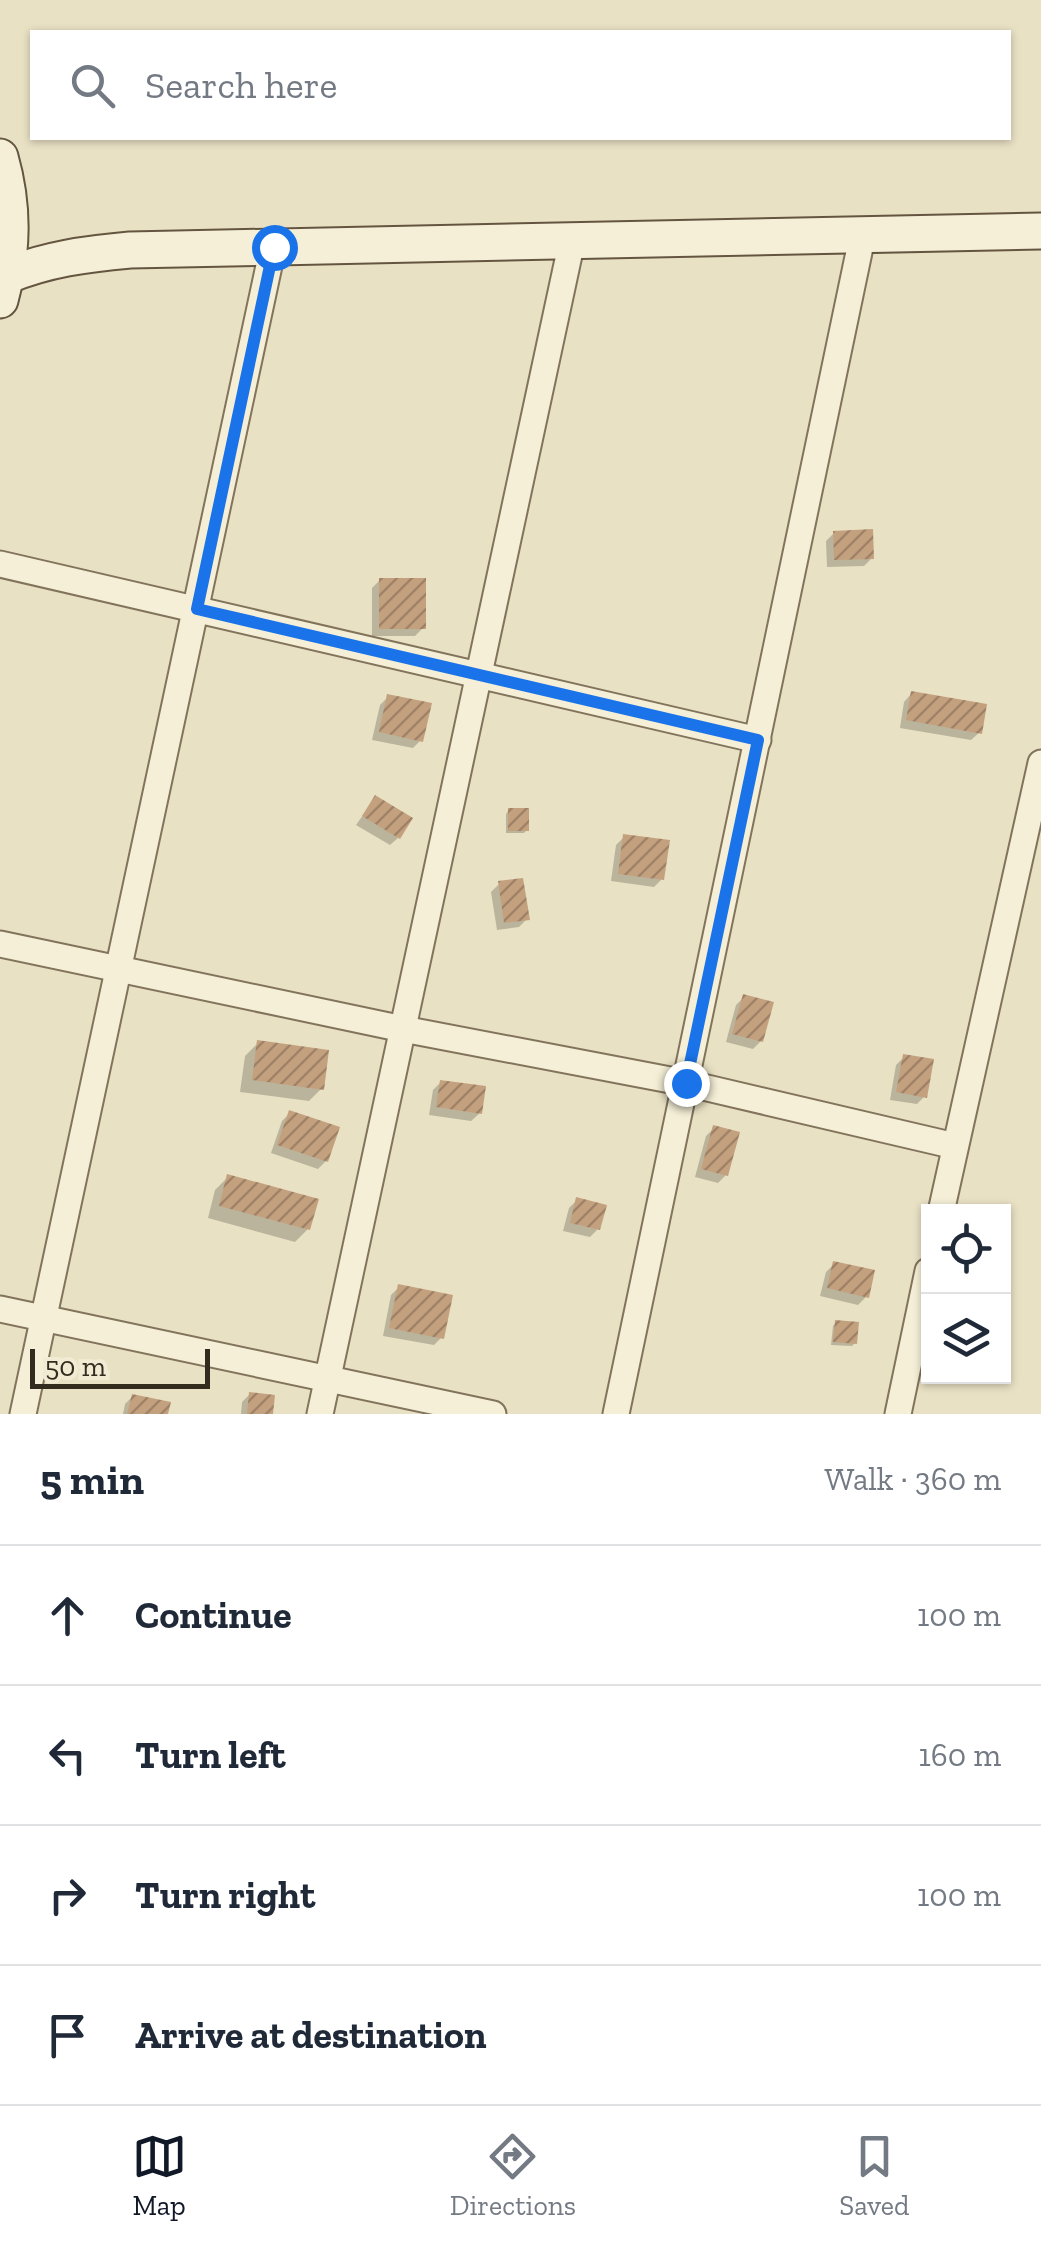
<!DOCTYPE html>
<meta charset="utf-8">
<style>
body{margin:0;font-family:"Zilla Slab",serif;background:#f2f2f3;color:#1f2937}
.controls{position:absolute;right:30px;bottom:30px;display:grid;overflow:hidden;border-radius:0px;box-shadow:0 2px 8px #0004}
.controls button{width:90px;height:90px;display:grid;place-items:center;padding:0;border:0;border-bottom:2px solid #e0e1e3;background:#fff;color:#1f2937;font:50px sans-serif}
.scale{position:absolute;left:30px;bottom:25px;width:180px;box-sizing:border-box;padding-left:10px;border:5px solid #342b1f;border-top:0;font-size:28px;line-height:35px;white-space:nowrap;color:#342b1f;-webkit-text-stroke:8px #f2ebd3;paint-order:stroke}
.stop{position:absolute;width:30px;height:30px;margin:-22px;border:8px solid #1a73e8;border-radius:50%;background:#fff}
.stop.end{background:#1a73e8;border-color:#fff;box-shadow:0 2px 10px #0008}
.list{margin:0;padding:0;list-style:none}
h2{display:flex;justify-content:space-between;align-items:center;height:130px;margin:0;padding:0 40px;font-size:42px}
h2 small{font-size:32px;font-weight:400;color:#747a83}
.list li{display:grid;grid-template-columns:65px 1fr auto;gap:30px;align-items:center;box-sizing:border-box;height:140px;padding:0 40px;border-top:2px solid #e0e1e3}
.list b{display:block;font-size:38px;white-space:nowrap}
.list em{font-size:32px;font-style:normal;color:#747a83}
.icon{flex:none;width:55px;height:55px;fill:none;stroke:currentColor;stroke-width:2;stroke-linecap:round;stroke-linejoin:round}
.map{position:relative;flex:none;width:1041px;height:1414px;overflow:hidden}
.search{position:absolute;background:#fff;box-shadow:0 2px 8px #0004;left:30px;right:30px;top:30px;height:110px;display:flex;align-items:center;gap:25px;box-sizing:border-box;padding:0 35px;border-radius:0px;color:#747a83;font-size:38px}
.sheet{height:690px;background:#fff}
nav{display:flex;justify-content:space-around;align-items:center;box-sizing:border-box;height:140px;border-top:2px solid #e0e1e3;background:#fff;font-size:28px;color:#747a83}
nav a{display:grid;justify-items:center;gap:5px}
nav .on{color:#111827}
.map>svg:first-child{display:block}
.shadow{fill:#0003}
.building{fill:url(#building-hatch)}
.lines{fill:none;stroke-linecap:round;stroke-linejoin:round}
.street-casing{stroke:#82745c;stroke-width:29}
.secondary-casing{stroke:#645540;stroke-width:39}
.street{stroke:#f5efd7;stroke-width:25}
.secondary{stroke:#f5efd7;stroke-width:35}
.route{stroke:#1a73e8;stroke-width:12}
</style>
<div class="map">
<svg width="1041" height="1414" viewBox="0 0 1041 1414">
<defs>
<pattern id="building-hatch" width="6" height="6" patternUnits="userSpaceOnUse" patternTransform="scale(2.5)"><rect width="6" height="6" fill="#c4a17e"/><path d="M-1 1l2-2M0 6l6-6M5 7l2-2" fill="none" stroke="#a08367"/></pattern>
</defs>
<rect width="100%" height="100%" fill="#e9e1c4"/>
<g class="shadow">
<polygon points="834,533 872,558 864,566 827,567 826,541"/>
<polygon points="380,580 423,628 415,636 372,636 372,588"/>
<polygon points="912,693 980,732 971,740 900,728 904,702"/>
<polygon points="388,697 421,740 413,748 372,740 380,705"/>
<polygon points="375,798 398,838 390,845 356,825"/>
<polygon points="509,810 527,830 524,833 506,833 506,814"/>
<polygon points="624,837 662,879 654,887 611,881 616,845"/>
<polygon points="499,884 527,919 519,927 497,930 491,892"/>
<polygon points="744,997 761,1041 753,1049 726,1042 736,1005"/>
<polygon points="258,1043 321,1089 309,1101 240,1092 245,1056"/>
<polygon points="904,1057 925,1096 917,1104 890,1100 896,1065"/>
<polygon points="441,1082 480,1113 471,1121 429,1115 433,1090"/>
<polygon points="290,1113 326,1161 318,1169 271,1153 282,1121"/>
<polygon points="714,1128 726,1175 718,1183 695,1177 706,1136"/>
<polygon points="228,1177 308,1229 295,1242 208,1218 215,1190"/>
<polygon points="577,1200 598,1229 590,1237 563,1231 569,1208"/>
<polygon points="834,1264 866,1297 858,1305 820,1296 826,1272"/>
<polygon points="399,1287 442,1337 434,1345 383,1336 391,1295"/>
<polygon points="836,1323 855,1343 852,1346 831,1345 833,1326"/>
<polygon points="250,1394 271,1414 241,1414 242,1402"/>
<polygon points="133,1396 166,1414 123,1414 125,1404"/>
</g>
<g class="building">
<polygon points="873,529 874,559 834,560 833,531"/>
<rect x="379" y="578" width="47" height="51"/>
<polygon points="911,691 987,704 982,734 906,720"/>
<polygon points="387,694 432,703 423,742 379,732"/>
<polygon points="375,795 413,818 400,839 362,816"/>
<rect x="508" y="808" width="21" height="23"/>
<polygon points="623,834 670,840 664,880 618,874"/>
<polygon points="523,878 530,920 504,923 498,881"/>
<polygon points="743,994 774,1002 763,1042 732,1034"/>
<polygon points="257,1040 329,1050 324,1090 252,1080"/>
<polygon points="903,1054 934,1059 927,1098 896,1092"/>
<polygon points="440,1080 486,1086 482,1114 436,1107"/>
<polygon points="289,1110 340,1127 328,1162 277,1145"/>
<polygon points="713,1125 740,1132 728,1176 701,1169"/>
<polygon points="227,1174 319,1199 310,1230 219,1206"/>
<polygon points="576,1197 607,1205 600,1230 570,1223"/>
<polygon points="833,1261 875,1270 869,1298 827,1288"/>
<polygon points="398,1284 453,1295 444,1339 389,1328"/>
<polygon points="835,1320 859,1322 857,1344 833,1342"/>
<polygon points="249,1392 275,1395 273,1414 247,1414"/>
<polygon points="132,1394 171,1402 168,1414 127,1414"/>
</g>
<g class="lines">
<g class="street-casing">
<g id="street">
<polyline points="0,564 758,740"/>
<polyline points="0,944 403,1029 686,1083 955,1146"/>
<polyline points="941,1212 1041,763"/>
<polyline points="0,1309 493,1414"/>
<polyline points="23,1414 273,247"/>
<polyline points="320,1414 572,241"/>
<polyline points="616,1414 863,233"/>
<polyline points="898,1414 928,1271"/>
</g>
</g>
<g class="secondary-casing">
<g id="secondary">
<path d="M0,157C14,206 13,251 0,300"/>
<path d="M6,276C47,259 86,254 130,250L1041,231"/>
</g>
</g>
<use href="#street" class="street"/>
<use href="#secondary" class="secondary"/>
</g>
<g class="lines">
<polyline class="route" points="274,247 197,609 758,740 686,1083"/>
</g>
</svg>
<div class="controls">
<button><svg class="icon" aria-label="locate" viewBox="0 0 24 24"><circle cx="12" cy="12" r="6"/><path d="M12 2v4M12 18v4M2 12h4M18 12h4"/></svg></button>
<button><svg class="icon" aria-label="layers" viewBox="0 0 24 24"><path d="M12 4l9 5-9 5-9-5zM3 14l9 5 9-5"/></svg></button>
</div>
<div class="scale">50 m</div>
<div class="stop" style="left:274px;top:247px"></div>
<div class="stop end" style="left:686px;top:1083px"></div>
<div class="search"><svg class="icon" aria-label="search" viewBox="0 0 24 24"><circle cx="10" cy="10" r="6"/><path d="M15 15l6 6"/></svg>Search here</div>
</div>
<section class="sheet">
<h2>5 min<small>Walk · 360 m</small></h2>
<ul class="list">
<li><svg class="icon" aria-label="ahead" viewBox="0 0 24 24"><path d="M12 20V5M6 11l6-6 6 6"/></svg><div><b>Continue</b></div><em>100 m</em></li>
<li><svg class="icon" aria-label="left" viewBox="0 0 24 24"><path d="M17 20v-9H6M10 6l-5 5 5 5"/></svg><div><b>Turn left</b></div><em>160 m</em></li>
<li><svg class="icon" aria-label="right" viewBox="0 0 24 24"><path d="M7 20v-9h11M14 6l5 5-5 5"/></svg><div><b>Turn right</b></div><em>100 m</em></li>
<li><svg class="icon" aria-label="arrive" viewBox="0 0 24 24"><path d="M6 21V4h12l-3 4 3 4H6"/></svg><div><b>Arrive at destination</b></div></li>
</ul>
</section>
<nav>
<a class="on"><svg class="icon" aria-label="map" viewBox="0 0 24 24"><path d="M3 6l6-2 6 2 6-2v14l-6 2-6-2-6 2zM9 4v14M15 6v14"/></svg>Map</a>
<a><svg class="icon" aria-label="directions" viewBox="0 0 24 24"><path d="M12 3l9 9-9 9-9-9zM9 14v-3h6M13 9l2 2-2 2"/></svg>Directions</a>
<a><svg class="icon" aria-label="saved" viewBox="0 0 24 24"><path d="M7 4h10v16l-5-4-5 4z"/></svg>Saved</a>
</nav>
